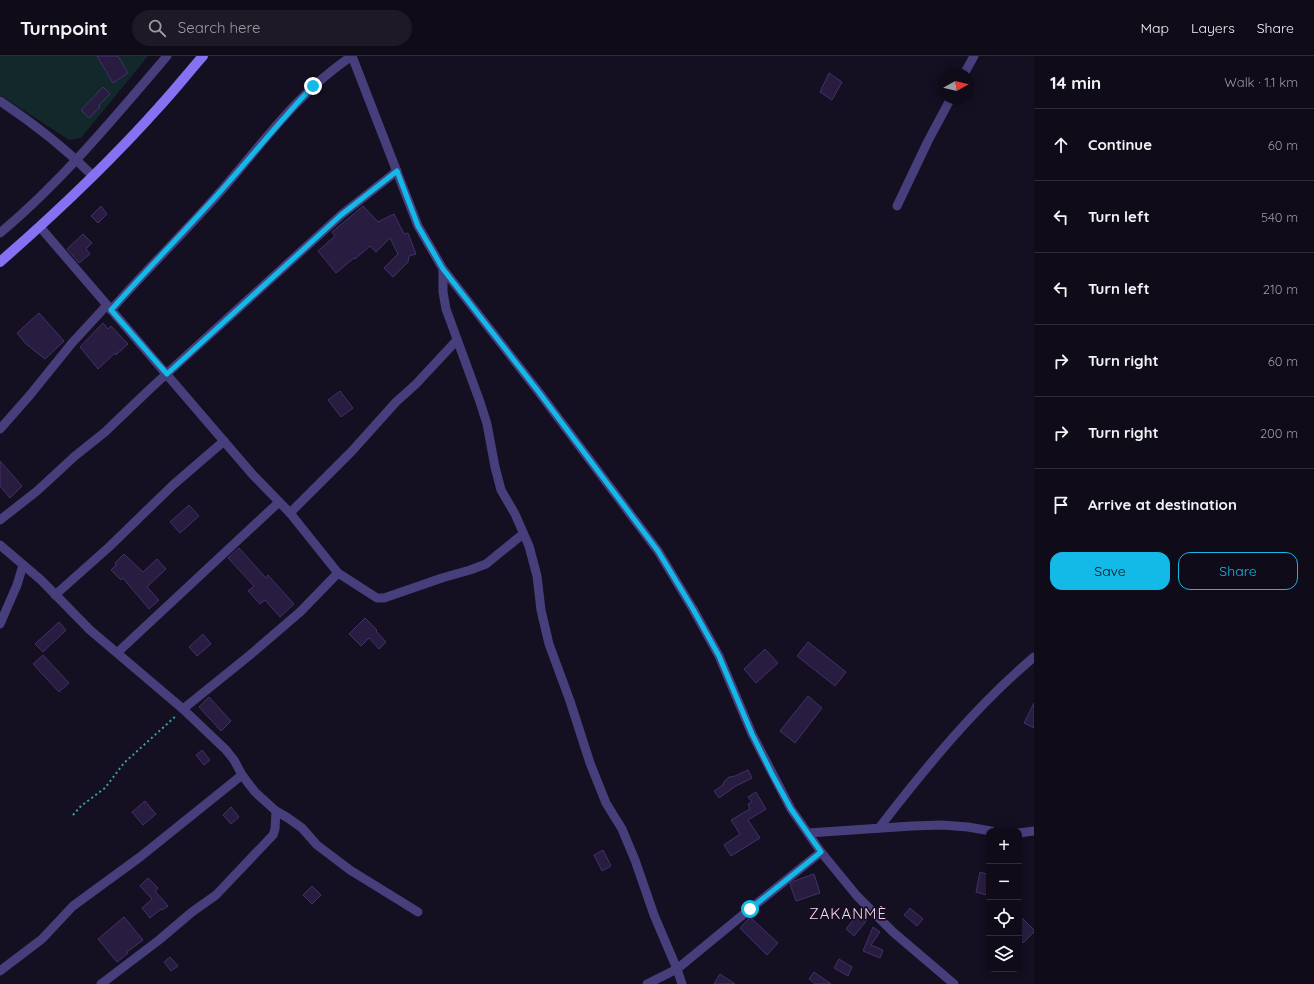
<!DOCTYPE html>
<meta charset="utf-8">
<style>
body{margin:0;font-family:Quicksand,sans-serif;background:#1d1926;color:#f1f3f6}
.controls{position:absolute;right:12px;bottom:12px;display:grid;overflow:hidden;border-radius:8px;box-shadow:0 2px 10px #0003}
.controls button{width:36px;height:36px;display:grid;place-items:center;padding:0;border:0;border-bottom:1px solid #2f2b38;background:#0f0b19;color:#f1f3f6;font:20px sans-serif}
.compass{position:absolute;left:938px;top:12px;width:36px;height:36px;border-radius:50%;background:#0f0b19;box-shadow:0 2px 10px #0003;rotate:82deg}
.stop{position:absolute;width:12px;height:12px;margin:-9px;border:3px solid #13b9e7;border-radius:50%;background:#fff}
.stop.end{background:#13b9e7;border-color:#fff;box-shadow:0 1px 4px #0008}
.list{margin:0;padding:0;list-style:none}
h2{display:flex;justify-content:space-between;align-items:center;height:52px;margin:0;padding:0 16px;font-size:17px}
h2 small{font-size:13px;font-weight:400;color:#9b9ba2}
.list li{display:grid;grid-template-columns:26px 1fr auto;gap:12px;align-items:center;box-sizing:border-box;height:72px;padding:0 16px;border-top:1px solid #2f2b38}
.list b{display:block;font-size:15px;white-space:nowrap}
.list em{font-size:13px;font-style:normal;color:#9b9ba2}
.actions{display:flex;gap:8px;padding:12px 16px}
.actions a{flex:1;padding:9px 0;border:1px solid #13b9e7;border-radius:12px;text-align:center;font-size:14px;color:#13b9e7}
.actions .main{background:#13b9e7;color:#111}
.icon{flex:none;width:22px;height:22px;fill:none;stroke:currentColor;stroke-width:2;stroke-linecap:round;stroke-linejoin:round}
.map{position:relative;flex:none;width:1034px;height:928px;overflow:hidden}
header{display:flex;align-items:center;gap:24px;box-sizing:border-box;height:56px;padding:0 20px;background:#0f0b19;border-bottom:1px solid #2f2b38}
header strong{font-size:19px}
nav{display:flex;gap:22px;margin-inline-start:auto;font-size:14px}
.search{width:280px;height:36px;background:#1d1926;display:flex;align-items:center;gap:10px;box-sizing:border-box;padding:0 14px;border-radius:22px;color:#9b9ba2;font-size:15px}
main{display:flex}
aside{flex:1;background:#0f0b19}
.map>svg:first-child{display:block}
.green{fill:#13282a}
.building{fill:#281d40;stroke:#43316a}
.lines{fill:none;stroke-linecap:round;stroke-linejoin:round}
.path{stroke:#38a4aa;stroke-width:2;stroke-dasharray:2 3;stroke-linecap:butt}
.street{stroke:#473e7c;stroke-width:9}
.secondary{stroke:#8472f3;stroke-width:10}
.route{stroke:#13b9e7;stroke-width:5}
.labels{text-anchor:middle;stroke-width:3.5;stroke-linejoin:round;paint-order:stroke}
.quarter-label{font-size:15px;letter-spacing:1px;fill:#fbd4e9;stroke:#140f21}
</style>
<header>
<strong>Turnpoint</strong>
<div class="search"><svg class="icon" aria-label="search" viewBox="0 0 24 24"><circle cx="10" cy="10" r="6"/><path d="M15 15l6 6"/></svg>Search here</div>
<nav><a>Map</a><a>Layers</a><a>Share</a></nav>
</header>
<main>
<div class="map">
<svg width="1034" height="928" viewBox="0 0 1034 928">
<rect width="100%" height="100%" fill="#140f21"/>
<polygon class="green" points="0,0 148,0 81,82 69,84 0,39"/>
<g class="building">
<polygon points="97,0 118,0 128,17 113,27"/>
<polygon points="829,17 842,26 832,44 820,36"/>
<polygon points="103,31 110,38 99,49 100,51 89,62 81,54"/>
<polygon points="101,150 107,158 98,167 91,160"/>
<polygon points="363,150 378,166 394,158 404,178 408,177 416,198 409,200 408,206 393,221 384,212 398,198 390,182 376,196 370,190 355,203 354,202 336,217 318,195 335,180 332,176"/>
<polygon points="83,178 92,187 86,193 90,198 79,207 67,193"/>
<polygon points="39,257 64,285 45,303 26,288 17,277"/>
<polygon points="103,267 108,273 111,270 128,288 116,299 115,297 98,313 80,291"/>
<polygon points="340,335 353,352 341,361 328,344"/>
<polygon points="0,405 22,430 10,442 0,430"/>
<polygon points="189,449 199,460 180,477 170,466"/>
<polygon points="239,492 266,522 268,519 294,548 280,561 265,544 260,548 248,535 254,530 228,502"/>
<polygon points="124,498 143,516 157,503 166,513 147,531 159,544 149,553 123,522 121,524 111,514 116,509 115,507"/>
<polygon points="365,562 377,574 376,575 386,586 379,593 369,582 361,590 349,578"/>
<polygon points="59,566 66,574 43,596 35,588"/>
<polygon points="203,578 211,588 197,600 189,591"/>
<polygon points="808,586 846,616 835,630 797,600"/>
<polygon points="765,593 778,607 756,627 744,613"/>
<polygon points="43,599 69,627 59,636 33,608"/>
<polygon points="808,640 822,652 795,687 780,675"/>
<polygon points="209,641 231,665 221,675 199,651"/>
<polygon points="1034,647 1034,672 1024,667"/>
<polygon points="202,694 210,704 204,709 196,699"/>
<polygon points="748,714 752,722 736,730 719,742 714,735 724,728 723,727 729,721 735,720"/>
<polygon points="756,736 766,753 748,764 760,782 731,800 724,789 740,778 731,764 750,753 748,748 752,746 748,741"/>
<polygon points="145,745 156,758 143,769 132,756"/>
<polygon points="231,751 239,761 231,768 223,759"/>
<polygon points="603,794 611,810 602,815 594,799"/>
<polygon points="980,816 989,819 989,828 986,839 976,836"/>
<polygon points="814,818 820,837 796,845 790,828 794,825"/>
<polygon points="148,822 158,832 155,835 168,850 162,854 161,853 150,862 142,852 152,843 140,830"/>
<polygon points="312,830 321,839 312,848 303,839"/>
<polygon points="910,852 923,863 917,870 904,859"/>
<polygon points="859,857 867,864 854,880 846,873"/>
<polygon points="1019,859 1034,874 1034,876 1023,887 1019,880"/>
<polygon points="124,861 143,884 127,896 128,897 117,906 98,883"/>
<polygon points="750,861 778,887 767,899 740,872"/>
<polygon points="873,871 880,876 871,889 883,894 880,902 863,895"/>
<polygon points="170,901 178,910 171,915 164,906"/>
<polygon points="839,903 852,911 848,920 834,912"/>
<polygon points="814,916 831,928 815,928 809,923"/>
<polygon points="720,918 735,928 714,928"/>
</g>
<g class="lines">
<polyline class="path" points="73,759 81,750 105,732 124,707 177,659"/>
<g class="street">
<polyline points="352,0 418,170 443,213 538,335 658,495 693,553 719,600 752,678 791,753 821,796 857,840 893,876 954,928"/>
<polyline points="964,18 974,0"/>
<path d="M0,45C33,67 65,92 93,120"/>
<polyline points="897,150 928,85 951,42"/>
<polyline points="40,171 253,419 290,457 338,517 377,542 384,542 442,522 470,514 486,508 523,478"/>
<path d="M0,177C62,125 114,62 167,0"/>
<polyline points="443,213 443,236 446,253 480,346 487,368 495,411 501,434 515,458 529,490 537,520 541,554 549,588 570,645 590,707 606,747 622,773 635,804 654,859 677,913 647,928"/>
<path d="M111,254C147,213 185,176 221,135C262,88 299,35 352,0"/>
<polyline points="0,373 30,339 72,287 107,249"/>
<polyline points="290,457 352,395 396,346 416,328 457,284"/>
<polyline points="0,464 37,435 75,400 105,376 151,332 341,159 397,115"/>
<polyline points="0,489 41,524 90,574 183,653 226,694 234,704 242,719 255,736 276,755 275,773 273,779 216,839 192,856 159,884 101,928"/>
<polyline points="55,539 109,491 173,429 224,385"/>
<polyline points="0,568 17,529 23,509"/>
<polyline points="118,596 279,446"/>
<polyline points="183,653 250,599 300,556 338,517"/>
<polyline points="276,755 288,762 302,772 317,789 350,814 418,856"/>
<path d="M879,772C926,711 975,651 1034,601"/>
<polyline points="808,777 912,770 942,769 968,771 991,775"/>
<polyline points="1019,777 1034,775"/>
<polyline points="0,915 42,883 73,850 140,801 242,719"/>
<polyline points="682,928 677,913 750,853 821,796"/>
</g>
<path class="secondary" d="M0,206C56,157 110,106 159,51C174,35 188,17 203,0"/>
</g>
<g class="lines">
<path class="route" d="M313,30C276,69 244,110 208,149C176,184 143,218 111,254L167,318L341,159L397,115L418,170L443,213L538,335L658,495L693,553L719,600L752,678L773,720L791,753L821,796L750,853"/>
</g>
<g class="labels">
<g class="quarter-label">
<text x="848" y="863">ZAKANMÈ</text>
</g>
</g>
</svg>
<div class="controls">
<button>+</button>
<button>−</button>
<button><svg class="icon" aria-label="locate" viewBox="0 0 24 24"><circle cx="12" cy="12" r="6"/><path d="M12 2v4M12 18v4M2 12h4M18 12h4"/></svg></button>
<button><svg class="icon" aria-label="layers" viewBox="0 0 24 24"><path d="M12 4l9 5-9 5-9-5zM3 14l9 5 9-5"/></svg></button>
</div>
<svg class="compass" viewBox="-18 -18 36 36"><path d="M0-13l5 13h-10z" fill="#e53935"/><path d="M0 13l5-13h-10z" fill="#9b9ba2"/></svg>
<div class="stop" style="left:750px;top:853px"></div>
<div class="stop end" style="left:313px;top:30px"></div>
</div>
<aside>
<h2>14 min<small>Walk · 1.1 km</small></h2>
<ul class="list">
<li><svg class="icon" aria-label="ahead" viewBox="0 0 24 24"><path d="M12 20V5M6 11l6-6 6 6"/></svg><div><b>Continue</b></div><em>60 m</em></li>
<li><svg class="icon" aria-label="left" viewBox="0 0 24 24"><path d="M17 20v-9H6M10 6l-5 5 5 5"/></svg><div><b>Turn left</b></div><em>540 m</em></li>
<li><svg class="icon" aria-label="left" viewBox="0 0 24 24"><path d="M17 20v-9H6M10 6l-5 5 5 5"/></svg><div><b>Turn left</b></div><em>210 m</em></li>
<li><svg class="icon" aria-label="right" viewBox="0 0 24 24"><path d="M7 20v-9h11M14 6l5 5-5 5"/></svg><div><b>Turn right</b></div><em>60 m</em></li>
<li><svg class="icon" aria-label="right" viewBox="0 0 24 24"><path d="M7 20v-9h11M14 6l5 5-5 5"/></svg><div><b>Turn right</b></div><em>200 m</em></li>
<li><svg class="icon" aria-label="arrive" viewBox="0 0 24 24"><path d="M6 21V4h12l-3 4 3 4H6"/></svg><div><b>Arrive at destination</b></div></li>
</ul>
<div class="actions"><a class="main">Save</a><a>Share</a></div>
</aside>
</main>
